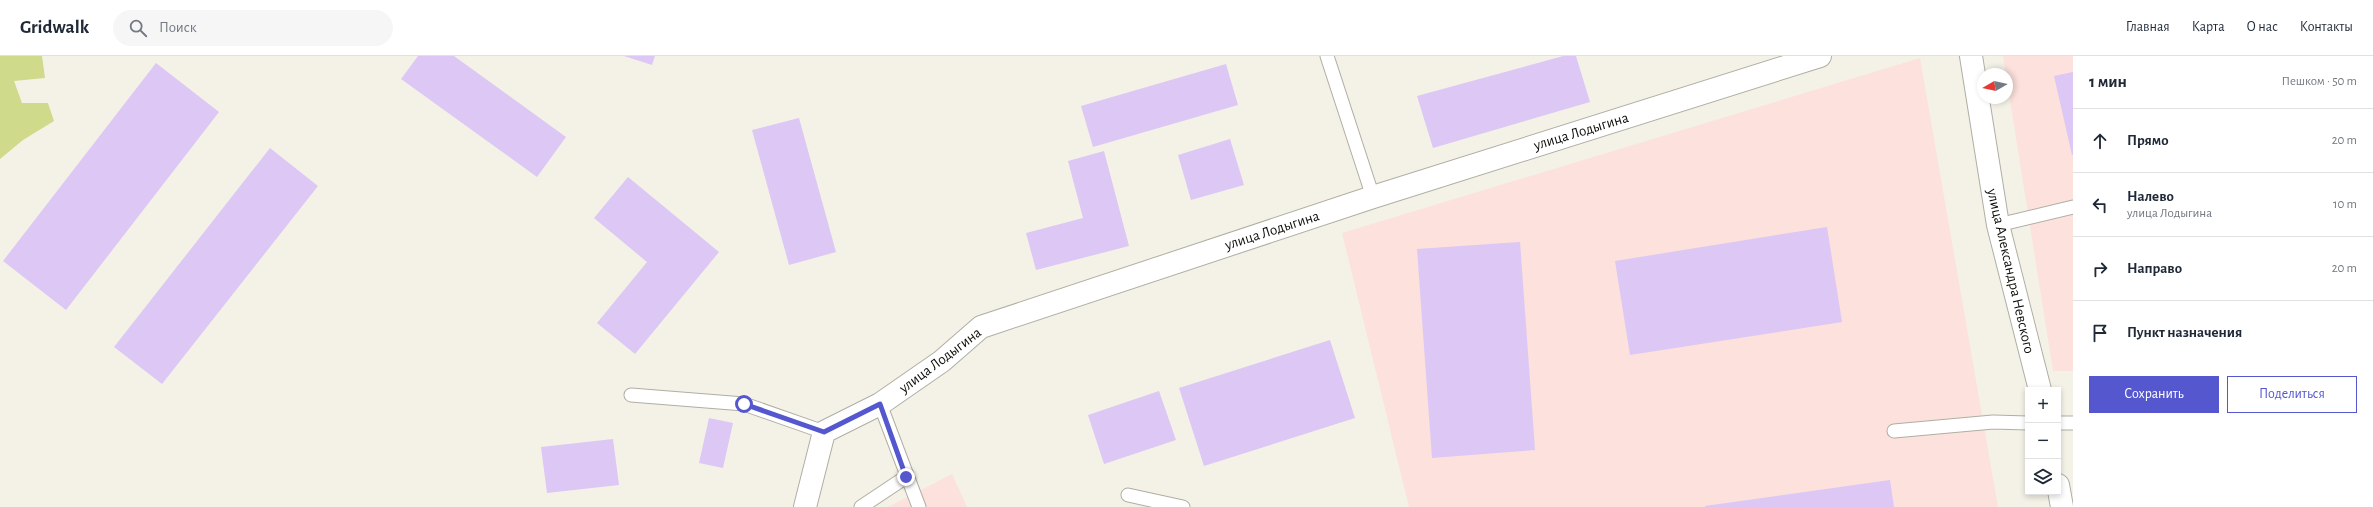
<!DOCTYPE html>
<html lang="ru">
<meta charset="utf-8">
<style>
body{margin:0;font-family:"Alegreya Sans",sans-serif;background:#f6f6f7;color:#1f2937}
.controls{position:absolute;right:12px;bottom:12px;display:grid;overflow:hidden;border-radius:0px;box-shadow:0 2px 6px #0003}
.controls button{width:36px;height:36px;display:grid;place-items:center;padding:0;border:0;border-bottom:1px solid #e0e1e3;background:#fff;color:#1f2937;font:20px sans-serif}
.compass{position:absolute;left:1977px;top:12px;width:36px;height:36px;border-radius:50%;background:#fff;box-shadow:0 2px 6px #0003;rotate:261deg}
.stop{position:absolute;width:12px;height:12px;margin:-9px;border:3px solid #5457ce;border-radius:50%;background:#fff}
.stop.end{background:#5457ce;border-color:#fff;box-shadow:0 1px 4px #0008}
.list{margin:0;padding:0;list-style:none}
h2{display:flex;justify-content:space-between;align-items:center;height:52px;margin:0;padding:0 16px;font-size:17px}
h2 small{font-size:13px;font-weight:400;color:#747a83}
.list li{display:grid;grid-template-columns:26px 1fr auto;gap:12px;align-items:center;box-sizing:border-box;height:64px;padding:0 16px;border-top:1px solid #e0e1e3}
.list b{display:block;font-size:15px;white-space:nowrap}
.list p{margin:0;font-size:13px;white-space:nowrap;color:#747a83}
.list em{font-size:13px;font-style:normal;color:#747a83}
.actions{display:flex;gap:8px;padding:12px 16px}
.actions a{flex:1;padding:9px 0;border:1px solid #5457ce;border-radius:0px;text-align:center;font-size:14px;color:#5457ce}
.actions .main{background:#5457ce;color:#fff}
.icon{flex:none;width:22px;height:22px;fill:none;stroke:currentColor;stroke-width:2;stroke-linecap:round;stroke-linejoin:round}
.map{position:relative;flex:none;width:2073px;height:451px;overflow:hidden}
header{display:flex;align-items:center;gap:24px;box-sizing:border-box;height:56px;padding:0 20px;background:#fff;border-bottom:1px solid #e0e1e3}
header strong{font-size:19px}
nav{display:flex;gap:22px;margin-inline-start:auto;font-size:14px}
.search{width:280px;height:36px;background:#f6f6f7;display:flex;align-items:center;gap:10px;box-sizing:border-box;padding:0 14px;border-radius:22px;color:#747a83;font-size:15px}
main{display:flex}
aside{flex:1;background:#fff}
.map>svg:first-child{display:block}
.industrial{fill:#fce1dd}
.green{fill:#d0da8b}
.building{fill:#dcc7f5}
.lines{fill:none;stroke-linecap:round;stroke-linejoin:round}
.service-casing{stroke:#b0aea4;stroke-width:15}
.minor-casing{stroke:#b0aea4;stroke-width:24}
.tertiary-casing{stroke:#b0aea4;stroke-width:24}
.service{stroke:#fff;stroke-width:13}
.minor{stroke:#fff;stroke-width:22}
.tertiary{stroke:#fff;stroke-width:22}
.route{stroke:#5457ce;stroke-width:5}
.labels{text-anchor:middle;stroke-width:3.5;stroke-linejoin:round;paint-order:stroke}
.street-label{font-size:15px;fill:#0d0d09;stroke:#fff}
</style>
<header>
<strong>Gridwalk</strong>
<div class="search"><svg class="icon" aria-label="search" viewBox="0 0 24 24"><circle cx="10" cy="10" r="6"/><path d="M15 15l6 6"/></svg>Поиск</div>
<nav><a>Главная</a><a>Карта</a><a>О нас</a><a>Контакты</a></nav>
</header>
<main>
<div class="map">
<svg width="2073" height="451" viewBox="0 0 2073 451">
<rect width="100%" height="100%" fill="#f4f2e7"/>
<g class="industrial">
<polygon points="2003,0 2073,0 2073,315 2053,315"/>
<polygon points="1920,2 1998,451 1409,451 1342,177"/>
<polygon points="952,418 967,451 888,451"/>
</g>
<polygon class="green" points="0,0 42,0 45,22 14,25 22,47 48,47 54,65 23,84 0,103"/>
<g class="building">
<polygon points="418,0 454,0 566,81 537,121 401,23"/>
<polygon points="624,0 655,0 652,9"/>
<polygon points="1563,0 1576,0 1590,46 1433,92 1417,40"/>
<polygon points="156,7 219,56 66,254 3,205"/>
<polygon points="1226,8 1238,49 1093,91 1081,50"/>
<polygon points="2073,16 2073,99 2072,99 2054,20"/>
<polygon points="799,62 836,196 789,209 752,74"/>
<polygon points="1230,83 1244,129 1191,144 1178,99"/>
<polygon points="270,92 318,130 162,328 114,291"/>
<polygon points="1104,95 1129,190 1036,214 1026,177 1083,162 1068,105"/>
<polygon points="628,121 719,196 635,298 597,267 647,206 594,162"/>
<polygon points="1827,171 1842,266 1630,299 1615,205"/>
<polygon points="1520,186 1535,394 1432,402 1417,193"/>
<polygon points="1330,284 1355,362 1204,410 1179,332"/>
<polygon points="1159,335 1176,384 1104,408 1088,359"/>
<polygon points="709,362 733,367 723,412 699,407"/>
<polygon points="613,383 619,429 547,437 541,391"/>
<polygon points="1890,424 1894,451 1705,451 1705,450"/>
</g>
<g class="lines">
<g class="service-casing">
<g id="service">
<polyline points="1327,0 1373,141"/>
<polyline points="1998,169 2073,151"/>
<polyline points="631,339 744,348 824,376"/>
<polyline points="880,348 919,451"/>
<polyline points="2058,367 2073,367"/>
<polyline points="1894,375 1993,366 2028,367"/>
<polyline points="1128,439 1183,451"/>
<polyline points="861,451 906,421"/>
</g>
</g>
<g class="minor-casing">
<polyline id="minor" points="805,451 824,376 880,348 942,305 981,271 1373,141 1820,0"/>
</g>
<g class="tertiary-casing">
<g id="tertiary">
<polyline points="1971,0 1998,169 2040,334"/>
<polyline points="2058,429 2062,451"/>
</g>
</g>
<use href="#service" class="service"/>
<use href="#minor" class="minor"/>
<use href="#tertiary" class="tertiary"/>
</g>
<g class="lines">
<polyline class="route" points="744,348 824,376 880,348 906,421"/>
</g>
<g class="labels">
<g class="street-label">
<text transform="translate(1581 75) rotate(-17)" y="5">улица Лодыгина</text>
<text transform="translate(1272 174) rotate(-18)" y="5">улица Лодыгина</text>
<text transform="translate(2011 215) rotate(77)" y="5">улица Александра Невского</text>
<text transform="translate(940 304) rotate(-37)" y="5">улица Лодыгина</text>
</g>
</g>
</svg>
<div class="controls">
<button>+</button>
<button>−</button>
<button><svg class="icon" aria-label="layers" viewBox="0 0 24 24"><path d="M12 4l9 5-9 5-9-5zM3 14l9 5 9-5"/></svg></button>
</div>
<svg class="compass" viewBox="-18 -18 36 36"><path d="M0-13l5 13h-10z" fill="#e53935"/><path d="M0 13l5-13h-10z" fill="#747a83"/></svg>
<div class="stop" style="left:744px;top:348px"></div>
<div class="stop end" style="left:906px;top:421px"></div>
</div>
<aside>
<h2>1 мин<small>Пешком · 50 m</small></h2>
<ul class="list">
<li><svg class="icon" aria-label="ahead" viewBox="0 0 24 24"><path d="M12 20V5M6 11l6-6 6 6"/></svg><div><b>Прямо</b></div><em>20 m</em></li>
<li><svg class="icon" aria-label="left" viewBox="0 0 24 24"><path d="M17 20v-9H6M10 6l-5 5 5 5"/></svg><div><b>Налево</b><p>улица Лодыгина</p></div><em>10 m</em></li>
<li><svg class="icon" aria-label="right" viewBox="0 0 24 24"><path d="M7 20v-9h11M14 6l5 5-5 5"/></svg><div><b>Направо</b></div><em>20 m</em></li>
<li><svg class="icon" aria-label="arrive" viewBox="0 0 24 24"><path d="M6 21V4h12l-3 4 3 4H6"/></svg><div><b>Пункт назначения</b></div></li>
</ul>
<div class="actions"><a class="main">Сохранить</a><a>Поделиться</a></div>
</aside>
</main>
